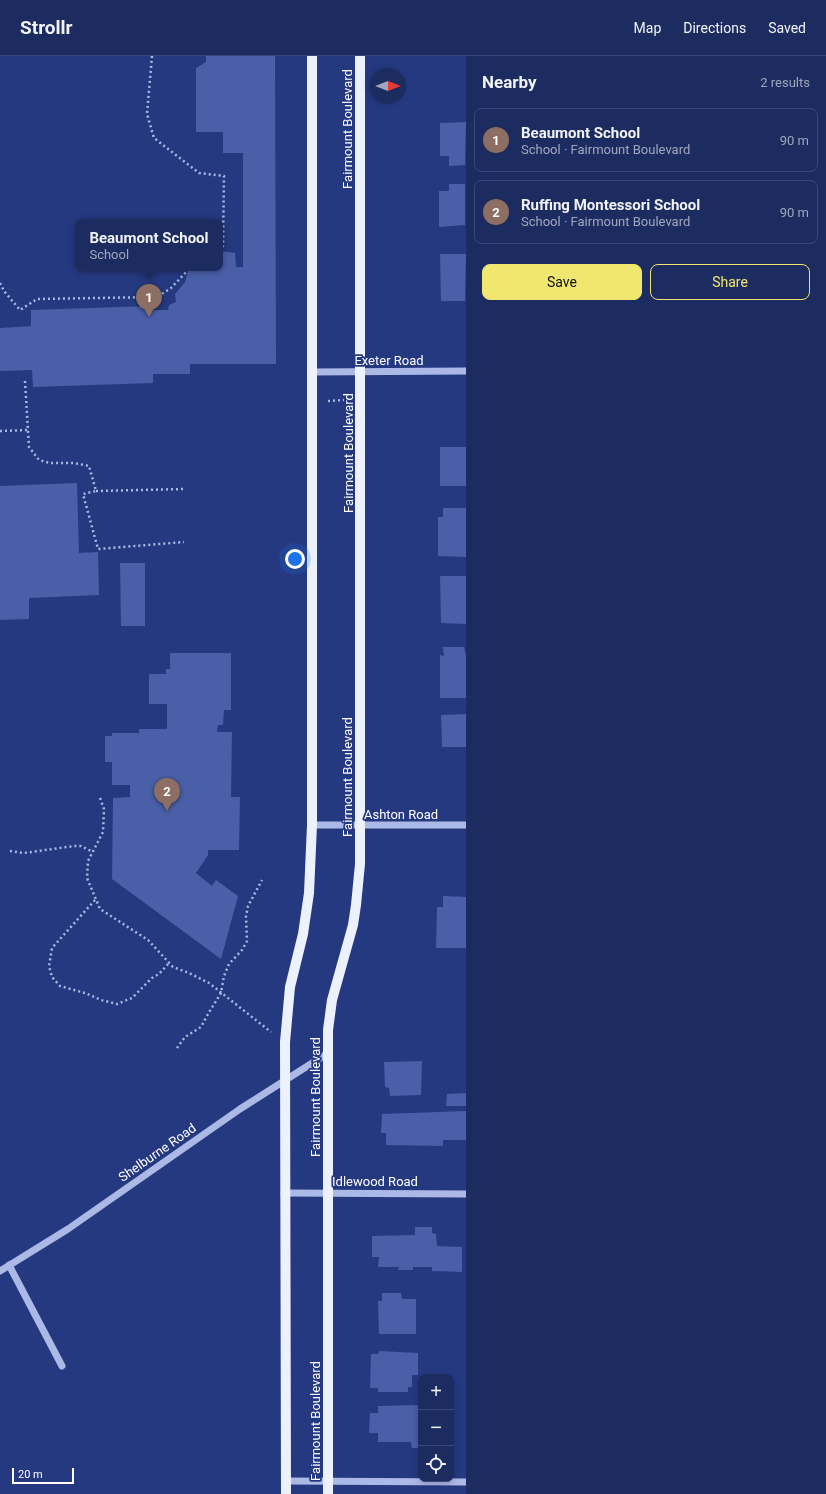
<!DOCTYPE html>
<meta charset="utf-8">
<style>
body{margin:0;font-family:Roboto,sans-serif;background:#253366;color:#f1f3f6}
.controls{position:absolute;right:12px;bottom:12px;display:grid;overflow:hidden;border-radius:8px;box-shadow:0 2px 6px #0003}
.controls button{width:36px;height:36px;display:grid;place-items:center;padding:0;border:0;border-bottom:1px solid #3a4775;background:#1c2b60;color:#f1f3f6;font:20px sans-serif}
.compass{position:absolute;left:370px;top:12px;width:36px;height:36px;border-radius:50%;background:#1c2b60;box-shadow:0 2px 6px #0003;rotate:90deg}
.scale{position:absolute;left:12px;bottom:10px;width:62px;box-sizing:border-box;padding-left:4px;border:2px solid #fff;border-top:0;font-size:11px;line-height:14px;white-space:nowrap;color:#fff;-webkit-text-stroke:3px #253980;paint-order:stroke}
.you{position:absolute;left:295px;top:503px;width:14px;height:14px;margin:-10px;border:3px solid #fff;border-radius:50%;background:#1a73e8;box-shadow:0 0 0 6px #1a73e833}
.badge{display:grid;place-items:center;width:26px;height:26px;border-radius:50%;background:#f0e771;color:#fff;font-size:13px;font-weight:700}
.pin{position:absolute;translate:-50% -33px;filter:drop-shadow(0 1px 2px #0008)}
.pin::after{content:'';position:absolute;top:21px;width:14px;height:12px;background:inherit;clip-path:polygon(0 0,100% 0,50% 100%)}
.popup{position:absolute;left:75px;top:163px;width:148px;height:52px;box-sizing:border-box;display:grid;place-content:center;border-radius:8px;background:#1c2b60;filter:drop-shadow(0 1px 3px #0005);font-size:13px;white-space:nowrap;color:#a0a7bd}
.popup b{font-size:15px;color:#f1f3f6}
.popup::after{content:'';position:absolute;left:50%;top:100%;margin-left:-8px;border:8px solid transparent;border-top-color:#1c2b60}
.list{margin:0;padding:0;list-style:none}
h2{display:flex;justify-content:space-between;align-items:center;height:52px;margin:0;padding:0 16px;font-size:17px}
h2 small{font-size:13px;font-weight:400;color:#a0a7bd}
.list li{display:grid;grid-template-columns:26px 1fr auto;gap:12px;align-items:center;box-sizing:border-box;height:64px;margin:0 8px 8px;padding:0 8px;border:1px solid #3a4775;border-radius:8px}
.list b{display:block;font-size:15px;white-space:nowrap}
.list p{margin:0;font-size:13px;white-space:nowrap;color:#a0a7bd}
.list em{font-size:13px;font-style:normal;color:#a0a7bd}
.actions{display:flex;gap:8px;padding:12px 16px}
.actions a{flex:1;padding:9px 0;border:1px solid #f0e771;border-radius:8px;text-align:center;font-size:14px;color:#f0e771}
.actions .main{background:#f0e771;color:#111}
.icon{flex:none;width:22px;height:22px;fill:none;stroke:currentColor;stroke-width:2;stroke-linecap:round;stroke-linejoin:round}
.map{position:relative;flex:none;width:466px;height:1438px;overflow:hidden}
header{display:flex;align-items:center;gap:24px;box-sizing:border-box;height:56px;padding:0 20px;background:#1c2b60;border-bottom:1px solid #3a4775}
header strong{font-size:19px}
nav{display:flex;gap:22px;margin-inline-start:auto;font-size:14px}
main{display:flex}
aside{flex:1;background:#1c2b60}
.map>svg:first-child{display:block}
.building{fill:#495fa7}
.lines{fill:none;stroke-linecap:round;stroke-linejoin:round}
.path{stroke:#acb9e6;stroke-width:2.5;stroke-dasharray:2 3;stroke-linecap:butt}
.minor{stroke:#acb9e6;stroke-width:7}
.major{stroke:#edf0fd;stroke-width:10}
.labels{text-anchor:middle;stroke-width:3.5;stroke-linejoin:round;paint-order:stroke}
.street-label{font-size:13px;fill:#fff;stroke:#253980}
</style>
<header>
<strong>Strollr</strong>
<nav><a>Map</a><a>Directions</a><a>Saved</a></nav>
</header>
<main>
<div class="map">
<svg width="466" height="1438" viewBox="0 0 466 1438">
<rect width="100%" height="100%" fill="#253980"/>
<g class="building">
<polygon points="206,0 275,0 276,308 190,308 190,318 153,318 153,327 33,331 32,314 0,315 0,272 31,270 31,254 150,250 150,254 168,254 169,249 176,246 175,238 185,226 189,212 220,212 220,195 235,197 236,211 243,211 243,97 223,97 223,76 196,76 196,12 206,6"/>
<polygon points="466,66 465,109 449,110 449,100 440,100 440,67"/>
<polygon points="449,128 465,128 465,169 439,171 439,135 449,135"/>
<polygon points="440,198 466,198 465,245 441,245"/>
<rect x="440" y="391" width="26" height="39"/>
<polygon points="77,427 79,497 98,496 99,539 29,542 29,563 0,564 0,430"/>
<polygon points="443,452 466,452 466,501 438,500 438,461 443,461"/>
<polygon points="120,507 145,507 145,570 121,570"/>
<polygon points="440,520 466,520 466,568 441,567"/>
<polygon points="443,591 464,591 466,600 466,642 440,642 440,599 444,600"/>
<polygon points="170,597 231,597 231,654 224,654 223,669 218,669 217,676 232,676 231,741 240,741 239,794 208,794 208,799 196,817 212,830 216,824 238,840 221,903 112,823 113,742 130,741 130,729 112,729 112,706 105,706 105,680 112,680 112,677 139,677 139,673 167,673 167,648 149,648 149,618 166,618 166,613 170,613"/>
<polygon points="466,658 466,691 442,691 441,659"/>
<polygon points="443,840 466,841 466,892 436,892 437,851 443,851"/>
<polygon points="422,1005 421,1039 390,1040 389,1032 385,1031 384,1006"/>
<polygon points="466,1037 466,1050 446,1050 447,1038"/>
<polygon points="466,1055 466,1084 443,1084 443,1090 386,1089 386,1077 381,1077 382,1058"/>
<polygon points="415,1171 432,1171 432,1177 436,1178 437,1190 462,1191 462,1216 432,1215 432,1211 413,1211 413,1214 398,1214 399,1211 378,1211 379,1201 372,1201 372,1180 415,1179"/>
<polygon points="382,1237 401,1237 402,1243 416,1243 416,1278 379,1278 378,1245 382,1245"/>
<polygon points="379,1295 418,1297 418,1319 412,1319 412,1331 408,1331 408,1336 378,1336 378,1332 370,1332 371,1298 378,1298"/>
<polygon points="421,1349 421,1392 412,1392 411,1386 378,1386 378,1377 369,1377 370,1357 378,1357 378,1350"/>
</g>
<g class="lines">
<g class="path">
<polyline points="152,0 147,58 154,82 199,117 224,120 223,190 220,192"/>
<polyline points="0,227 4,235 20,254 37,243 157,241 171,232 190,212"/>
<polyline points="25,325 29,391 39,404 50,407 74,407 89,410 96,435 83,438 98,493 184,486"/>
<polyline points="328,345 344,344"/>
<polyline points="0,375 28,374"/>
<polyline points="96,435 184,433"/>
<polyline points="100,742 104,753 103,776 88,805 87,822 100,853 148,884 173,911 189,917 209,927 271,976"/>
<polyline points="10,795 24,797 74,790 81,790 93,796"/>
<polyline points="95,844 52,892 49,910 52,921 60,930 85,937 101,944 117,948 132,942 152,922 159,918 169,907"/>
<polyline points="177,992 185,981 201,971 208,958 221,937 224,920 229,908 242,894 247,885 246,860 248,850 262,824"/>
</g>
<g class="minor">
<polyline points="313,316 466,315"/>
<polyline points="312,769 466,769"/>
<polyline points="284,1137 466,1138"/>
<polyline points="9,1209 62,1310"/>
<polyline points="0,1215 68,1173 240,1053 328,997"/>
<polyline points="286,1425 466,1426"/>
</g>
<g class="major">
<polyline points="286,1438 285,986 290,931 303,878 309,837 312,769 312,0"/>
<polyline points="328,1438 328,974 332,944 353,869 356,849 360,808 360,0"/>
</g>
</g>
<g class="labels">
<g class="street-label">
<text transform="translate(347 73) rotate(-90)" y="5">Fairmount Boulevard</text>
<text x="389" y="309">Exeter Road</text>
<text transform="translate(348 397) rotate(-90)" y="5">Fairmount Boulevard</text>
<text transform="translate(347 721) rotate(-90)" y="5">Fairmount Boulevard</text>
<text x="401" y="763">Ashton Road</text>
<text transform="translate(315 1041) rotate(-90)" y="5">Fairmount Boulevard</text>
<text transform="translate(157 1096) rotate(-35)" y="5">Shelburne Road</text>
<text x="375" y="1130">Idlewood Road</text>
<text transform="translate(315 1365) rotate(-90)" y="5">Fairmount Boulevard</text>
</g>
</g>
</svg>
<div class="controls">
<button>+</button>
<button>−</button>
<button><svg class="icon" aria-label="locate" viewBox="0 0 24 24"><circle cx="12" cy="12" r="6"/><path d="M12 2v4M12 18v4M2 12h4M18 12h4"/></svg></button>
</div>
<svg class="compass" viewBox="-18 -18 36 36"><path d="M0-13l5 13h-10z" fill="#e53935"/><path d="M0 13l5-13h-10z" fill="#a0a7bd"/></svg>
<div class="scale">20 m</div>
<div class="you"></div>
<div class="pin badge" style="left:149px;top:261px;background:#8d6e63">1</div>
<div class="popup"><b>Beaumont School</b>School</div>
<div class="pin badge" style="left:167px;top:755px;background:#8d6e63">2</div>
</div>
<aside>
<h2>Nearby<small>2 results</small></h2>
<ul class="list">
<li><span class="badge" style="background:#8d6e63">1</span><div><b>Beaumont School</b><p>School · Fairmount Boulevard</p></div><em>90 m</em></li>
<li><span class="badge" style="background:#8d6e63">2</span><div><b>Ruffing Montessori School</b><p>School · Fairmount Boulevard</p></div><em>90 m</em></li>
</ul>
<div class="actions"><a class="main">Save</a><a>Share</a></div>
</aside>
</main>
